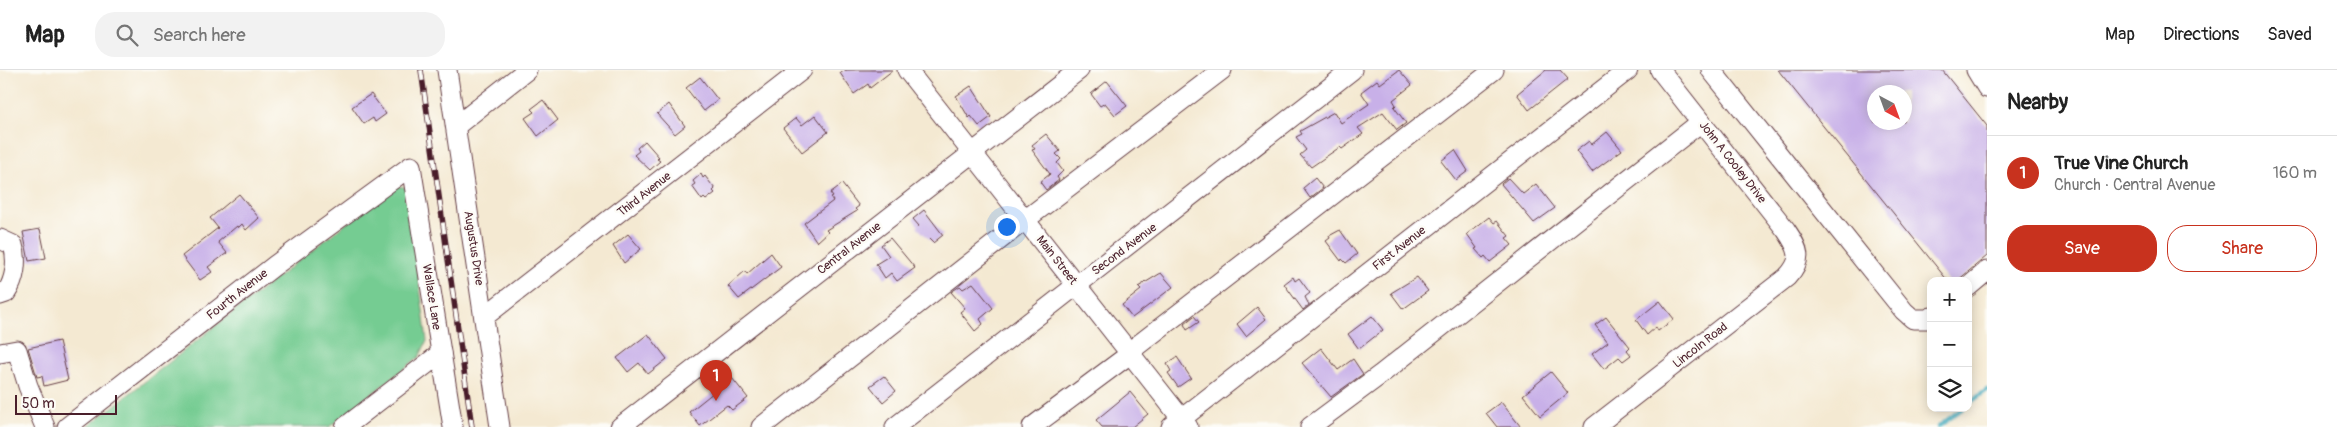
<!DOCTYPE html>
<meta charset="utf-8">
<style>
body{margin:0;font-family:Pangolin,sans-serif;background:#f2f2f2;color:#222}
.controls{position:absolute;right:15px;bottom:15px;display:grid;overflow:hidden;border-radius:10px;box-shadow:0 2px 12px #0003}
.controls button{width:45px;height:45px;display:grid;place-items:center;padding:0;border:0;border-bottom:1px solid #e0e0e0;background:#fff;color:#222;font:25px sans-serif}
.compass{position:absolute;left:1867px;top:15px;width:45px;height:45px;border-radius:50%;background:#fff;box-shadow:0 2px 12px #0003;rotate:139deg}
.scale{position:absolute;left:15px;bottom:12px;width:102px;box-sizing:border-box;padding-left:5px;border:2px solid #4a1f2b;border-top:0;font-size:14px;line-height:18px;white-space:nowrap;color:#4a1f2b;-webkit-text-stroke:4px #fdfcf7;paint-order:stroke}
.you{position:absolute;left:1006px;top:156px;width:18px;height:18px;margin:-12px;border:4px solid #fff;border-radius:50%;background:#1a73e8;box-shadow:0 0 0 8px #1a73e833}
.badge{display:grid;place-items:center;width:32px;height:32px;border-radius:50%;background:#c8321e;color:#fff;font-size:16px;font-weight:700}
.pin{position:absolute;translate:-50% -41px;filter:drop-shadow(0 1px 2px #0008)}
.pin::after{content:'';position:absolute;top:26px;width:18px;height:15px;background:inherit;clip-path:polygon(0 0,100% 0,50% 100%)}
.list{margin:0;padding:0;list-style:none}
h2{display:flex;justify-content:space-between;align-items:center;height:65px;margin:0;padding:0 20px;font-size:21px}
h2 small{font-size:16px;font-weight:400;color:#767676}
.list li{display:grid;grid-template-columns:32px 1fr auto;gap:15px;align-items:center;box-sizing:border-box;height:75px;padding:0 20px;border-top:1px solid #e0e0e0}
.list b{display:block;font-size:19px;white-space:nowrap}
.list p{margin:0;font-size:16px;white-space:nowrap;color:#767676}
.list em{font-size:16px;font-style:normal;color:#767676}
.actions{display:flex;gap:10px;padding:15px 20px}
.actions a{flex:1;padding:11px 0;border:1px solid #c8321e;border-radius:20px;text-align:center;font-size:18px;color:#c8321e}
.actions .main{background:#c8321e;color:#fff}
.icon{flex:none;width:28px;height:28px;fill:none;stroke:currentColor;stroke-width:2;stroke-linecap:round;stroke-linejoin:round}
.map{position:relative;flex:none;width:1987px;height:357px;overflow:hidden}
header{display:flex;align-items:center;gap:30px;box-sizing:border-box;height:70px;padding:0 25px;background:#fff;border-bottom:1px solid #e0e0e0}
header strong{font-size:24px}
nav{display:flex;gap:28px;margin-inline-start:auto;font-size:18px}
.search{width:350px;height:45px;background:#f2f2f2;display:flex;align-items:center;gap:12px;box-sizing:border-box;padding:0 18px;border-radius:20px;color:#767676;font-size:19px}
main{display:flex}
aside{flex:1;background:#fff}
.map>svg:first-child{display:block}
.green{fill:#74cc92;stroke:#5f765e}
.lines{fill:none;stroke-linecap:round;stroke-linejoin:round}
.stream{stroke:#40acbf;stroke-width:4.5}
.building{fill:#c8b0e8;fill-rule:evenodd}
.minor-casing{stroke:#643d44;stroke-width:21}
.minor{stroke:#fff;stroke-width:19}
.rail-casing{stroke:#4a1f2b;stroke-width:5.5}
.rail{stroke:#fdfcf7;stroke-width:4;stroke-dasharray:11;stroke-linecap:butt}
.labels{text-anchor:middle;stroke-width:5;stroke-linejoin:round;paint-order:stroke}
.street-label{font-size:12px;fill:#4a1f2b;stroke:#fdfcf7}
</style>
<header>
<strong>Map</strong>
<div class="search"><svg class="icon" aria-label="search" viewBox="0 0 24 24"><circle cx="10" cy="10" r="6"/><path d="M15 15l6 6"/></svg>Search here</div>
<nav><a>Map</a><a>Directions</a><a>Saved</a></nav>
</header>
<main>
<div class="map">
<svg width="1987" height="357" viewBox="0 0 1987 357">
<rect width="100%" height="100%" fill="#fdfcf7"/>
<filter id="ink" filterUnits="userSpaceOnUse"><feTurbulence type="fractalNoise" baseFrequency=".02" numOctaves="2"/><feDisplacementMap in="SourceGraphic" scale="10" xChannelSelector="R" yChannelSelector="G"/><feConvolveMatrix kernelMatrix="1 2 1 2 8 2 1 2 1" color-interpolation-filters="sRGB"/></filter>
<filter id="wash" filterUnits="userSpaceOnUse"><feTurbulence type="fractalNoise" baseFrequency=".0096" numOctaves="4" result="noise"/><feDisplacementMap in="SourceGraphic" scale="20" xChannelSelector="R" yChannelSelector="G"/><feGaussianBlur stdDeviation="1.12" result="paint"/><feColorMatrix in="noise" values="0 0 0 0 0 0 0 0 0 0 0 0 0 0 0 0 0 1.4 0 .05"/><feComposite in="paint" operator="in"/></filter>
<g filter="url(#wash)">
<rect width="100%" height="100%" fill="#f4e9d2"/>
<polygon class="green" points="399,116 407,118 427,271 419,287 329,357 87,357 390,119"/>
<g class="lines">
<g class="stream">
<polyline points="1968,334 1987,320"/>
<polyline points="1938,357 1963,338"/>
</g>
</g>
<g id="blocks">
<g class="building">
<polygon points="847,0 893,0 870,18 868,14 854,24 840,3"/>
<polygon points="1399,0 1412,15 1393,30 1396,35 1394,37 1406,53 1397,60 1383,42 1358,58 1363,64 1342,79 1340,77 1311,97 1300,85 1306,80 1296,67 1302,64 1300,61 1334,42 1341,53 1369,34 1361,22 1377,10 1380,14"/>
<polygon points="1546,0 1560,0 1568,9 1529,40 1517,24"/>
<path d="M1778,0H1942L1987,56V186L1957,211H1948ZM1874,22H1904V52H1874Z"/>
<polygon points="700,7 718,30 704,41 686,18"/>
<polygon points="1107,11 1127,36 1115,45 1105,33 1100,36 1091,24"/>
<polygon points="971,16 991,47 979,56 971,46 969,48 956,26"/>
<polygon points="371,24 386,44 375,52 373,48 364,54 352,37"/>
<polygon points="543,30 558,50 538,66 525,48 534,42 531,39"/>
<polygon points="669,34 685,56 675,64 657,44"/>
<polygon points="815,45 828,62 802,82 783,58 796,48 802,55"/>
<polygon points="1607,62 1622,80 1592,102 1576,81 1589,71 1591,75"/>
<polygon points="1046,64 1060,81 1056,84 1061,89 1057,93 1063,101 1057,107 1059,110 1046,120 1040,112 1050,104 1032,80 1035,79 1032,75"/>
<polygon points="645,71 659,87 657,89 660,91 650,100 634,85 639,81 637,78"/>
<polygon points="1455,80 1468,101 1456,110 1441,91"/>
<polygon points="701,104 703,108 705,106 715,119 713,121 715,123 706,130 704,128 702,130 692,116 695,114 693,111"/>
<polygon points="1315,108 1323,118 1310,128 1303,118"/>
<polygon points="1508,108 1523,124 1536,114 1555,138 1534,153 1501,114"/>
<polygon points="842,114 859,136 855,139 857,141 826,160 828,162 817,172 804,153 833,131 831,128 833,127 830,123"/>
<polygon points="239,124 259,148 246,160 242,154 238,158 237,156 218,172 227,183 208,197 212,202 200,210 182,186 218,158 210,148"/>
<polygon points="924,140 943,165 933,173 917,157 919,156 913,149"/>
<polygon points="1489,147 1494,153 1497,151 1509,166 1506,168 1512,175 1490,192 1485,186 1483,188 1475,179 1477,178 1467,164"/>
<polygon points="40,159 46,188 29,191 23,162"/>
<polygon points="1340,160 1357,184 1346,193 1342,189 1341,191 1326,171 1330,168 1329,166"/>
<polygon points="628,164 641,179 624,193 613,176"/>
<polygon points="890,168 915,198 897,211 891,203 885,208 876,194 889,186 881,175"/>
<polygon points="771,183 781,197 739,229 728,216 745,201 747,204"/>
<polygon points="1161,203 1173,217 1132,248 1122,235 1141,220 1138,217"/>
<polygon points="1293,207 1295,211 1299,208 1310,223 1305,227 1309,235 1303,240 1284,214"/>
<polygon points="1417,207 1428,221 1403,239 1391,223"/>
<polygon points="973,213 993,238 980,249 983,254 975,261 960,242 965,238 951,222 960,216 963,219"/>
<polygon points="1660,231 1674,249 1658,261 1656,257 1647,265 1636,250"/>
<polygon points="1257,237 1266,249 1246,266 1237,254"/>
<polygon points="1194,246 1199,252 1187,260 1184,254"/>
<polygon points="1372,246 1383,260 1359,279 1348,264"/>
<polygon points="1606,247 1630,277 1627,280 1631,285 1623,291 1619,287 1604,299 1592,284 1608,272 1595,255"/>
<polygon points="648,264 667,289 648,304 639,293 628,302 617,288"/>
<polygon points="59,271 68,310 44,316 42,306 37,307 28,278"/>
<polygon points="1321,278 1338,300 1353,289 1363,304 1331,327 1302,293"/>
<polygon points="1177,287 1191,308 1178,317 1168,303 1171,301 1167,294"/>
<polygon points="1551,302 1568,323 1540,346 1523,325"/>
<polygon points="724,305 728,311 732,308 748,328 732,340 727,335 700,356 689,342 719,318 715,312"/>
<polygon points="884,306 896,321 883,332 870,316"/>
<polygon points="1130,322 1148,344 1132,357 1102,357 1096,350"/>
<polygon points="1501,332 1521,357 1497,357 1486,343"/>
</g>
</g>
</g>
<g filter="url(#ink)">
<use href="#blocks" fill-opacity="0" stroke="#643d44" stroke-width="1"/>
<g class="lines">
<g class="minor-casing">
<g id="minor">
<polyline points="447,0 500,357"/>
<polyline points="907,0 1188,357"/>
<polyline points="1711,0 1904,241 1913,249 1928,249 1931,247"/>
<polyline points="1976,0 1987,18"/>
<polyline points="456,56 527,0"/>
<path d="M0,169L13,175C18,191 15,210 6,223L0,225"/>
<polyline points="1968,217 1987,201"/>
<polyline points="484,247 802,0"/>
<polyline points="1129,282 1494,0"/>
<polyline points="0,283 17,280 28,316 45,357"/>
<polyline points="67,357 274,196 411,96 453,357"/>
<polyline points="345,357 441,283"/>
<polyline points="620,357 1079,0"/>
<polyline points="761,357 1025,150 1222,0"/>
<polyline points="895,357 1352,0"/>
<polyline points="1032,357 1130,284"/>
<polyline points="1171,357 1628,0"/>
<polyline points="1310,357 1380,305 1701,52"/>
<path d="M1594,357L1787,207C1804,189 1799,179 1786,160L1660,0"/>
</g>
</g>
<use href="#minor" class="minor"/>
<g class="rail-casing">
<polyline id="rail" points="421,0 472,357"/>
</g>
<use href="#rail" class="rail"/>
</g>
</g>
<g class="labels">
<g class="street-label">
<text transform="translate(1733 92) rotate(52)" y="4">John A Cooley Drive</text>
<text transform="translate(644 124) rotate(-38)" y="4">Third Avenue</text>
<text transform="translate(474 178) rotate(81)" y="4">Augustus Drive</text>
<text transform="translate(849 178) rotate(-38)" y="4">Central Avenue</text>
<text transform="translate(1399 178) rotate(-38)" y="4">First Avenue</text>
<text transform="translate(1124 179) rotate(-37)" y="4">Second Avenue</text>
<text transform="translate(1057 190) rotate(52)" y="4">Main Street</text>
<text transform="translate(237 224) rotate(-38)" y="4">Fourth Avenue</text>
<text transform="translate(432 227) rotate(81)" y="4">Wallace Lane</text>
<text transform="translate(1700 275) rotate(-38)" y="4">Lincoln Road</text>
</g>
</g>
</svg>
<div class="controls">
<button>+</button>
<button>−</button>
<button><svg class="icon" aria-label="layers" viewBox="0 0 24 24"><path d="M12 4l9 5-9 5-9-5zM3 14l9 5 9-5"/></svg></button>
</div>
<svg class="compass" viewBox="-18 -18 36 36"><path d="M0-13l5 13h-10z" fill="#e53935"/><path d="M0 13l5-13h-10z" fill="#767676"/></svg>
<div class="scale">50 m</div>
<div class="you"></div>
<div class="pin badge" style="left:716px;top:331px">1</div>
</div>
<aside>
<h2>Nearby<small></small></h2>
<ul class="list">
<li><span class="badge">1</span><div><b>True Vine Church</b><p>Church · Central Avenue</p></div><em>160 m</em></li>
</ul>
<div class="actions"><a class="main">Save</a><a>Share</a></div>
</aside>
</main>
